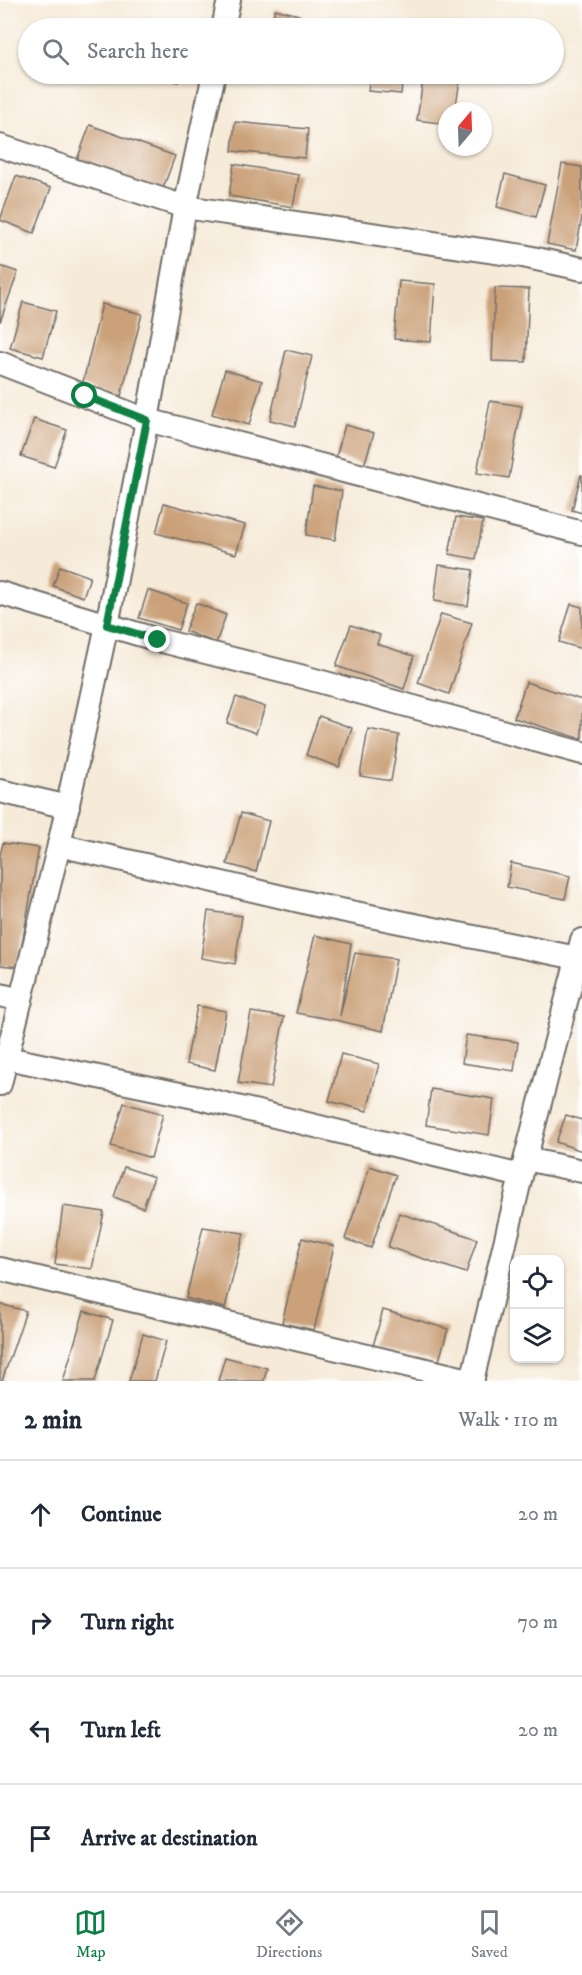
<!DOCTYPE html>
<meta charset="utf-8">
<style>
body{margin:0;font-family:"IM FELL DW Pica",serif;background:#f2f2f3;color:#1f2937}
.controls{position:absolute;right:18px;bottom:18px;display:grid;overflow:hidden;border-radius:12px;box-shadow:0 2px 4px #0004}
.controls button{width:54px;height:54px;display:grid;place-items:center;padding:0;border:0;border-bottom:2px solid #e0e1e3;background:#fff;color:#1f2937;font:30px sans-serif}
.compass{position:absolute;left:438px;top:102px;width:54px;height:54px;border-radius:50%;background:#fff;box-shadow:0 2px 4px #0004;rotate:19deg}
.stop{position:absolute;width:18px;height:18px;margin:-14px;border:4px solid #0b8043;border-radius:50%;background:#fff}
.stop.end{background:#0b8043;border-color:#fff;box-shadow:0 2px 6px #0008}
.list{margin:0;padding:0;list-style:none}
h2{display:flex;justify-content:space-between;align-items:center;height:78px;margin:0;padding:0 24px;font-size:26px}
h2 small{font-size:20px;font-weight:400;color:#747a83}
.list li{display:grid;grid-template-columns:39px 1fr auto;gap:18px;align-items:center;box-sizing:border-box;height:108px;padding:0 24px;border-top:2px solid #e0e1e3}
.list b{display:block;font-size:22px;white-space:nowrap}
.list em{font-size:20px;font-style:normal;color:#747a83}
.icon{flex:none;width:33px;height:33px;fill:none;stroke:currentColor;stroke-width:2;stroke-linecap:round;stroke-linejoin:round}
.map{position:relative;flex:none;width:582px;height:1381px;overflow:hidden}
.search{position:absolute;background:#fff;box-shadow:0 2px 4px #0004;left:18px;right:18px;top:18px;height:66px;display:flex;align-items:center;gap:15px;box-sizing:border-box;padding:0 21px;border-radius:33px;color:#747a83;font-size:22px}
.sheet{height:510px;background:#fff}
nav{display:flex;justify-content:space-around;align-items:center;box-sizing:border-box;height:84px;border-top:2px solid #e0e1e3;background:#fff;font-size:16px;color:#747a83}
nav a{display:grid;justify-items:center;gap:3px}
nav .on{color:#0b8043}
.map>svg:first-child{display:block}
.building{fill:#cba179}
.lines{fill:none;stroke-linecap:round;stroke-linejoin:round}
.minor-casing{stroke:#726e68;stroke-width:26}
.minor{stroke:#fff;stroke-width:22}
.route{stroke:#0b8043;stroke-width:8}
</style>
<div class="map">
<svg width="582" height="1381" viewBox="0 0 582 1381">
<rect width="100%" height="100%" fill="#fff"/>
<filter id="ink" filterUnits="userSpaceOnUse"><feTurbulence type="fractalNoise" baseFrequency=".0167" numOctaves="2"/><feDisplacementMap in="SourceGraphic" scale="12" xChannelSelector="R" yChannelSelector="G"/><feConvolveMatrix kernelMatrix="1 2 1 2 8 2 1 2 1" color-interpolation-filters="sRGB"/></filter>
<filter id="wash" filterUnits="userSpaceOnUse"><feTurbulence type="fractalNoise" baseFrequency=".008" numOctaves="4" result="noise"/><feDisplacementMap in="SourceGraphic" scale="24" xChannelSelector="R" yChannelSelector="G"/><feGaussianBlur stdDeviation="1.35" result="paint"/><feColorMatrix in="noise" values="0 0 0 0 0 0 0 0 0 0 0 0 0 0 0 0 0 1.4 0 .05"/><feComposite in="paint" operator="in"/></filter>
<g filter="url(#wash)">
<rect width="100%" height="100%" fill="#f6ead8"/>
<g id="blocks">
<g class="building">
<polygon points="275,9 299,15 296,28 286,28 271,25"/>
<polygon points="155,74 181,74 178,82"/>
<polygon points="370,74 403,74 401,94 368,91"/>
<polygon points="424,74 461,74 455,111 447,111 447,124 417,120"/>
<polygon points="235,122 308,129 305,158 232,151"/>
<polygon points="90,125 175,156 162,191 77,160"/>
<polygon points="234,164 299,175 293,207 229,196"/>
<polygon points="562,164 582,167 582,217 576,250 547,244"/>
<polygon points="505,174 545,185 536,217 497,207"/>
<polygon points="16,176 51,188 34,233 0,220"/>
<polygon points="0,266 18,272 0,322"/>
<polygon points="399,281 435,284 431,342 394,339"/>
<polygon points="495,288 529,289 526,362 492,361"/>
<polygon points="23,302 56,311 43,357 10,348"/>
<polygon points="102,304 142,314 121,396 82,386"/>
<polygon points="286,350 312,356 295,426 270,420"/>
<polygon points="225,370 262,381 249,425 212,414"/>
<polygon points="490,401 522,406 509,478 477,473"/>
<polygon points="34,419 67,430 54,467 21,456"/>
<polygon points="345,425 374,433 364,465 336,457"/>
<polygon points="581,475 582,475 582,513 572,510"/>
<polygon points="313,486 342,491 335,540 306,535"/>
<polygon points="164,503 245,525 236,554 156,533"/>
<polygon points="456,517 483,521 476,559 449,554"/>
<polygon points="439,565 473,570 468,606 434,601"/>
<polygon points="60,566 90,577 83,597 53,586"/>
<polygon points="148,590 187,603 178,630 139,618"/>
<polygon points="196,603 226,615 216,643 185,631"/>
<polygon points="571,604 582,607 582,649 559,642"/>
<polygon points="441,614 472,623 449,694 418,683"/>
<polygon points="351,625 380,635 377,644 414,656 404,689 336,666"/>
<polygon points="526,682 582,700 582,739 514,718"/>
<polygon points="236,697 265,707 256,733 227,723"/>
<polygon points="319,716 352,728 339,767 306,755"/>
<polygon points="368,729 399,735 391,781 360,776"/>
<polygon points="241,813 269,821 256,872 227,864"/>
<polygon points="3,843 39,848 18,967 0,965 0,855"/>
<polygon points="511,863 570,876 565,899 507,887"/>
<polygon points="208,911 242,916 235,964 201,958"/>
<polygon points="315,935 351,944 340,1016 355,953 396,959 383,1031 340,1021 296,1013"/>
<polygon points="197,1006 226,1011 215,1070 186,1064"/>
<polygon points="251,1012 284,1017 271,1088 238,1083"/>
<polygon points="466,1035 518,1042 514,1071 462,1063"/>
<polygon points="341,1054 379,1064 367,1111 329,1101"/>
<polygon points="431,1089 494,1099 489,1135 426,1125"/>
<polygon points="124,1103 163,1114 151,1158 111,1146"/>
<polygon points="566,1115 582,1120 582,1151 556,1142"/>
<polygon points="370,1166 396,1175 371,1248 345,1239"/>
<polygon points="124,1167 154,1177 143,1208 114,1197"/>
<polygon points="63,1206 104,1212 92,1269 55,1264"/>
<polygon points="399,1213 477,1239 466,1273 388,1247"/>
<polygon points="203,1227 244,1233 225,1308 186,1298"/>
<polygon points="302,1238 334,1246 314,1330 282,1323"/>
<polygon points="0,1304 26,1311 2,1381 0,1381"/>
<polygon points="383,1310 448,1329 438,1364 373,1346"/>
<polygon points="84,1311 113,1320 95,1381 63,1381"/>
<polygon points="143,1334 166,1341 155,1381 129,1381"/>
<polygon points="225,1357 267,1368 264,1381 218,1381"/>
</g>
</g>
</g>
<g filter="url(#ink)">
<use href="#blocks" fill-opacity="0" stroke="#726e68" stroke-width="1.5"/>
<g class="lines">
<g class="minor-casing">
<g id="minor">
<polyline points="223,28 229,0"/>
<polyline points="0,146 185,207 523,256 582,269"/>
<polyline points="0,363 147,420 582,533"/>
<polyline points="0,593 158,640 300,676 582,753"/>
<polyline points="0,791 68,807"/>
<polyline points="59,845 321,906 577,958"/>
<polyline points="0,995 21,1000"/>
<polyline points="7,1058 204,1099 521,1176"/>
<polyline points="0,1084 59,845 107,625 147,420 185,207 214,74"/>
<polyline points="526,1159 582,1171"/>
<polyline points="0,1269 473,1381"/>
<polyline points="472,1381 521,1176 582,940"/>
</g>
</g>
<use href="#minor" class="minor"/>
</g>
</g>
<g class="lines" filter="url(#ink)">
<polyline class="route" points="85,396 147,420 107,625 158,640"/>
</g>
</svg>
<div class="controls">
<button><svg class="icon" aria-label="locate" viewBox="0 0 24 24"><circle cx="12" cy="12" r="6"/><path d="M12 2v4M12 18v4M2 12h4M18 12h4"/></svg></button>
<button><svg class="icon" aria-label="layers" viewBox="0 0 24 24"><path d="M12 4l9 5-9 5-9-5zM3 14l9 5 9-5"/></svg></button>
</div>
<svg class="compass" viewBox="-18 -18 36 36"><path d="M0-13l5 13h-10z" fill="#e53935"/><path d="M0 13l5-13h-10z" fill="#747a83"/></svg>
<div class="stop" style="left:85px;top:396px"></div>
<div class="stop end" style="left:158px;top:640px"></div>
<div class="search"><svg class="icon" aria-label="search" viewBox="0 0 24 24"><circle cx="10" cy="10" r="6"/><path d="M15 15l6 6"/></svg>Search here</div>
</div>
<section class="sheet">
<h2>2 min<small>Walk · 110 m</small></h2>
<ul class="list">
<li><svg class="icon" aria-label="ahead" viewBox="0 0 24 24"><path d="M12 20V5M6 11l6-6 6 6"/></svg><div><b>Continue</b></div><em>20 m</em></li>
<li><svg class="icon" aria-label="right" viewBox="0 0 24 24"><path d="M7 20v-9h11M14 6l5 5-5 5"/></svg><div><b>Turn right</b></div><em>70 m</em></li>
<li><svg class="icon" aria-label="left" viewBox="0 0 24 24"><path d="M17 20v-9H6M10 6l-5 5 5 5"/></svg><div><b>Turn left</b></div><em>20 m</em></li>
<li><svg class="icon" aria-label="arrive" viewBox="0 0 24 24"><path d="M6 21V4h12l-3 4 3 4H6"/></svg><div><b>Arrive at destination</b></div></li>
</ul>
</section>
<nav>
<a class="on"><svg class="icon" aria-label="map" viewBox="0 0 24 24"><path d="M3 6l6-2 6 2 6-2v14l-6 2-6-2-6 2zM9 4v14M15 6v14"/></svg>Map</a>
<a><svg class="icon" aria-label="directions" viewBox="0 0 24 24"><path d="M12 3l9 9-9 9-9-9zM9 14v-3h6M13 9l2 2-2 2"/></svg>Directions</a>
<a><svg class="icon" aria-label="saved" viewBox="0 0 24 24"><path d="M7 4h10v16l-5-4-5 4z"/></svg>Saved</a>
</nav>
